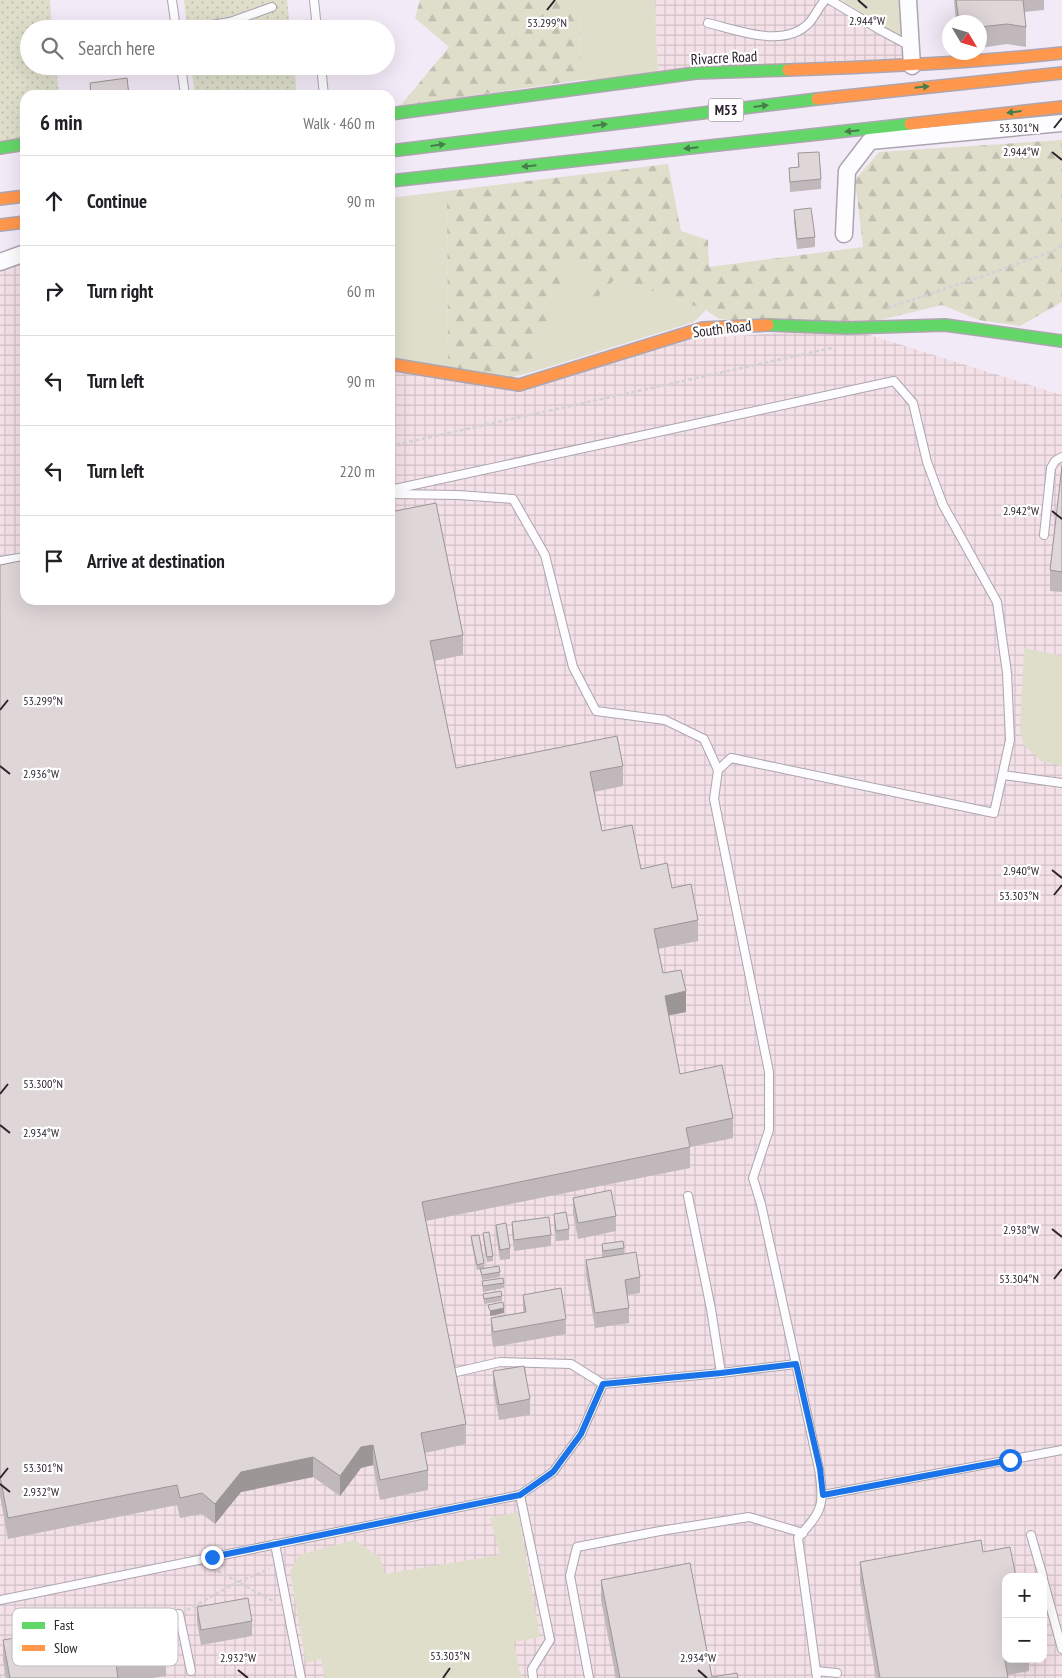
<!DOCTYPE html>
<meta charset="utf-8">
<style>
body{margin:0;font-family:"PT Sans Narrow",sans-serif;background:#f2f2f2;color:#202124}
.controls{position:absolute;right:15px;bottom:15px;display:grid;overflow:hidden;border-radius:10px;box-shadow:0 5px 20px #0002}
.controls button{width:45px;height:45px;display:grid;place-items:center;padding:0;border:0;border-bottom:1px solid #e0e0e0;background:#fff;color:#202124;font:25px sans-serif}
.compass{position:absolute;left:942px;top:15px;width:45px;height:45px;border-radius:50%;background:#fff;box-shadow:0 5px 20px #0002;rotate:128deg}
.stop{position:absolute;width:15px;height:15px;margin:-11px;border:4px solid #1a73e8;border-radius:50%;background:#fff}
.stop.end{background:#1a73e8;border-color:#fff;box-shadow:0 1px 5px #0008}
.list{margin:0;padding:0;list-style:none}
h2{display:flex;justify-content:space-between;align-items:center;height:65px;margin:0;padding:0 20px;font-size:21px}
h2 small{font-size:16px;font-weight:400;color:#757577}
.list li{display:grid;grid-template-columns:32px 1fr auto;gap:15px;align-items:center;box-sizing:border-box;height:90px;padding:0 20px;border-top:1px solid #e0e0e0}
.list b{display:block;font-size:19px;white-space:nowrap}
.list em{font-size:16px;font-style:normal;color:#757577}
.icon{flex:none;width:28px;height:28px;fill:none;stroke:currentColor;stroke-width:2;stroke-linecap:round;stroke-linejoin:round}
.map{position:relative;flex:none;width:1062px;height:1678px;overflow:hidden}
.search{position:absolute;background:#fff;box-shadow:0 5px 20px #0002;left:20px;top:20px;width:375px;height:55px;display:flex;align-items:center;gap:12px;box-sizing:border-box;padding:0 18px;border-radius:28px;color:#757577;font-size:19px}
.panel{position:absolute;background:#fff;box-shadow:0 5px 20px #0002;left:20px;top:90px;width:375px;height:515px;border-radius:15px}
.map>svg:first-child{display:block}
.industrial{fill:url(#industrial-grid);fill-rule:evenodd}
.grass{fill:#dedecb}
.forest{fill:url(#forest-firs)}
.park{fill:url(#park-dots)}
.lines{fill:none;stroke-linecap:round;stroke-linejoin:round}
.lane-casing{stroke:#ada5b0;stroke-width:10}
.street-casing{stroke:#ada5b0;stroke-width:19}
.fast-casing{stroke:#ada5b0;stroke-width:14}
.slow-casing{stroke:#ada5b0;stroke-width:14}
.path{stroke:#d4d2d6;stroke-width:2.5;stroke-dasharray:4 2.5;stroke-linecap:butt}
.lane{stroke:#fdfcfe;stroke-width:8}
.street{stroke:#fdfcfe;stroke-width:16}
.fast{stroke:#63d668;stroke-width:11}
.slow{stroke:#ff974d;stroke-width:11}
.wall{fill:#c0b8ba}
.shaded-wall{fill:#9c9697}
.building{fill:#dfd6d8;stroke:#9c9697}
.oneway{fill:#477d4b}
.route{stroke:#1a73e8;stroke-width:6}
.ticks{fill:none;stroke:#2b242e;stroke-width:2}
.labels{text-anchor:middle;stroke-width:4.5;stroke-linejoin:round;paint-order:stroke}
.shield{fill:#fff;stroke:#6b666d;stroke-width:1}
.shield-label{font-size:14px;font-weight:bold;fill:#2b242e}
.street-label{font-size:15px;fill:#2b242e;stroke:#fff}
.key{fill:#fff;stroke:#bfbdc0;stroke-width:1}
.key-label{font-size:14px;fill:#2b242e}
.ticks-label{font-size:12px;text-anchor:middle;fill:#2b242e;stroke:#fff;stroke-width:4.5;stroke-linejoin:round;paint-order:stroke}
</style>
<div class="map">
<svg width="1062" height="1678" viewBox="0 0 1062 1678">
<defs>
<pattern id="industrial-grid" width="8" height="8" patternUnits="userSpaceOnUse" patternTransform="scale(1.25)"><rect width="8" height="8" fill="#f4e1e7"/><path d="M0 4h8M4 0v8" fill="none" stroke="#d1c1c6"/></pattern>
<pattern id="forest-firs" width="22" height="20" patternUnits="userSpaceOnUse" patternTransform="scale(1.25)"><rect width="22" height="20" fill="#dedecb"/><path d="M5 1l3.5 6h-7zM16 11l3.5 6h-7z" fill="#bfbeaf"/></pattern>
<pattern id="park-dots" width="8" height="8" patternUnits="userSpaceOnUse" patternTransform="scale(1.25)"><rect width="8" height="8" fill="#dedecb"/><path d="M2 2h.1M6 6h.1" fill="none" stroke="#bfbeaf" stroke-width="1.8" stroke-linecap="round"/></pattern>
</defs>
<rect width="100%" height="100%" fill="#f3eaf7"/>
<g class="industrial">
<polygon points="655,0 841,0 905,41 904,64 658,78"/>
<path d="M21,262H25V600H390V364L519,385L656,342L847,328L1062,395V1678H0V269ZM1006,1577H1043V1659H1006Z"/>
</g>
<g class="grass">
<polygon points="580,0 655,0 658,78 581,80"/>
<polygon points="842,0 901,0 905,41"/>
<polygon points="447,191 448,367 390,361 390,198"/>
<polygon points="568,259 706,310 694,322 529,373"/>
<polygon points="1024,648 1062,656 1062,766 1041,761 1024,745 1020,731"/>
<polygon points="518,1512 540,1637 514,1642 521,1678 325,1678 321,1659 306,1663 290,1572 299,1555 354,1540 380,1557 385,1574 500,1555 490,1518"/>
</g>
<g class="forest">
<polygon points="420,0 580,0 581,80 400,106 449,47 415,18"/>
<polygon points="1062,140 1062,302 1020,326 979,320 942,305 847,328 719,319 706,310 616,278 594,301 587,267 569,259 529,373 502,379 448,367 447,191 668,164 681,231 708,240 709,267 863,247 855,180 879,152"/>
</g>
<g class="park">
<polygon points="0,0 50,0 52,29 29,29 29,66 56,66 59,95 25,95 25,140 0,143"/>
<polygon points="184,0 287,0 290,29 187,29"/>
<polygon points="191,66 294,66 297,95 195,95"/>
</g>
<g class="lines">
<g class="lane-casing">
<g id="lane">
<polyline points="172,0 176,29"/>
<polyline points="314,0 317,29"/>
<polyline points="830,0 882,31 910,46"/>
<path d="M708,23C737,30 784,49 809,23C815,16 819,7 825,0"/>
<polyline points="187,29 230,22 272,7"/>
<polyline points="181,66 185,95"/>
<polyline points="321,66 324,95"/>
<path d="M390,490L894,381L913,403L927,462L943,505L997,602L1007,673L1010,740L994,813L731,758L718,770L714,799L769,1072V1130L753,1178L761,1204L819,1469C825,1507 822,1510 798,1538L817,1678"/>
<polyline points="390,494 458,495 513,499 545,555 573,667 596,711 665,720 704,739 718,770"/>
<polyline points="1044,535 1051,468 1055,461 1062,457"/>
<polyline points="0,561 25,557"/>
<polyline points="1003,775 1062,783"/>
<polyline points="688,1196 711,1309 721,1373"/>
<polyline points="452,1373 500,1362 571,1364 603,1384"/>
<polyline points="520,1495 550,1640 532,1669 533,1678"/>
<polyline points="823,1495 1062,1450"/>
<polyline points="1031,1535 1043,1577"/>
<polyline points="275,1544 301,1678"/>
<polyline points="1043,1579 1062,1649"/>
<polyline points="0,1600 520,1495 553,1472 581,1434 603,1384 721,1373 796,1364"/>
<polyline points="151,1620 179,1614 191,1671"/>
<polyline points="816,1671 837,1673"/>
<polyline points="589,1678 570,1576 577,1547 660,1531 749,1517 803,1533"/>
</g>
</g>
<g class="street-casing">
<g id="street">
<polyline points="908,0 912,66"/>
<polyline points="844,234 847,171 870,141 1062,123"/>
<polyline points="0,262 25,253"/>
</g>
</g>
<g class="fast-casing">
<g id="fast">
<polyline points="390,114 696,73 788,70"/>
<polyline points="0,148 25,144"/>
<polyline points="390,151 817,99"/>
<polyline points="390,181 910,124"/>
<polyline points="768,325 847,328 945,325 1062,341"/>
</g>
</g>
<g class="slow-casing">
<g id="slow">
<path d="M788,70C880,67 971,63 1062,53"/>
<polyline points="817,99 1062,73"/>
<polyline points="910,124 1062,107"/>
<polyline points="0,199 25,196"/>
<polyline points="0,225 25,222"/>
<polyline points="390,364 519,385 703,328 768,325"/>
</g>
</g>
<g class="path">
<polyline points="887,308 969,281 1051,252 1062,246"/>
<polyline points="390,446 836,347"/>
<polyline points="213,1567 214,1569 275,1602"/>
<polyline points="187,1610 238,1582 269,1569"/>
<polyline points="0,1675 1,1678"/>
</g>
<use href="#lane" class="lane"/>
<use href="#street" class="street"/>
<use href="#fast" class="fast"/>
<use href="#slow" class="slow"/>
</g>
<g class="wall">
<polygon points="954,0 1044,0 1044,10 1024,12 1026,27 1026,47 1007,44 980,48 980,22 956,22"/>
<polygon points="798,153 821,179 821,189 790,192 789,168 798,167"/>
<polygon points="794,210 815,237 815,247 797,249 794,221"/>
<polygon points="1062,466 1062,592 1050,591 1050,570"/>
<polygon points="0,565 463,635 463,655 434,661 456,768 623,766 623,786 594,792 602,831 641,869 672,888 698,920 698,941 658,949 663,973 686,1012 669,1015 680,1074 733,1118 733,1138 690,1147 690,1168 426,1221 466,1424 466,1444 425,1453 428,1470 428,1490 380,1500 373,1465 361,1468 340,1496 313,1477 241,1492 215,1524 202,1514 180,1518 177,1505 8,1539 0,1496"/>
<polygon points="573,1198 616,1216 616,1231 578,1239 573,1213"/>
<polygon points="554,1214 569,1229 569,1240 556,1241 554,1224"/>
<polygon points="512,1222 551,1235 551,1246 514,1251 512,1233"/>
<polygon points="496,1225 510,1248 510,1259 500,1260 496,1235"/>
<polygon points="483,1233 493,1256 493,1261 487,1262 483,1238"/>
<polygon points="471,1236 484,1263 484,1268 477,1270 471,1241"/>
<polygon points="602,1244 624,1248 624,1254 640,1277 640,1293 627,1295 629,1308 629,1323 595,1328 586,1275 586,1260 602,1257"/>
<polygon points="480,1269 500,1272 500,1277 482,1280"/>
<polygon points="482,1281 504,1283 504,1288 483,1292"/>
<polygon points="483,1294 502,1296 502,1301 484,1304"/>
<polygon points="523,1295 566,1319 566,1334 493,1347 491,1333 491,1318 523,1312"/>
<polygon points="493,1371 530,1399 530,1415 499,1420 493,1387"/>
<polygon points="983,1552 1006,1577 1006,1659 1029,1659 1029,1671 1008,1675 1008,1678 876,1678 860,1582 860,1562"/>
<polygon points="601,1580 712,1677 738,1678 616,1678 601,1600"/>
<polygon points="197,1607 252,1621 252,1636 201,1645 197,1622"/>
<polygon points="3,1640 166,1656 166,1676 153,1678 6,1678 3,1660"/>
</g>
<g class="shaded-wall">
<polygon points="686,991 686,1012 665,1016 665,996"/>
<polygon points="504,1308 504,1313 490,1316 490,1311"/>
<polygon points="373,1445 373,1465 361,1468 340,1496 340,1476 361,1447"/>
<polygon points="313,1457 313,1477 241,1492 215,1524 215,1504 241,1472"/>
</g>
<g class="building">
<polygon points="956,0 1023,0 1026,27 1007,24 980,27 980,22 959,22"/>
<polygon points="127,78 129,95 91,95 90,83"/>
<polygon points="819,152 821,179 790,182 789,168 799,167 798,153"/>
<polygon points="811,208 815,237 797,239 794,210"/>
<polygon points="1062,466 1062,572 1050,570"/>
<polygon points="436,503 463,635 430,641 456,768 617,736 623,766 590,772 602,831 632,825 641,869 667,863 672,888 691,884 698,920 654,929 663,973 681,970 686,991 665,996 680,1074 722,1065 733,1118 686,1128 690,1147 422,1202 466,1424 421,1433 428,1470 380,1480 373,1445 361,1447 340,1476 313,1457 241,1472 215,1504 202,1493 180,1498 177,1485 8,1518 0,1476 0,565 25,560 25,600 390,600 390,512"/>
<polygon points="611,1190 616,1216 578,1223 573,1198"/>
<polygon points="566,1212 569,1229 556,1231 554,1214"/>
<polygon points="549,1217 551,1235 514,1240 512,1222"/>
<polygon points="506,1223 510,1248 500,1250 496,1225"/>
<polygon points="489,1232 493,1256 487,1257 483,1233"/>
<polygon points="479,1235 484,1263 477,1265 471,1236"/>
<polygon points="623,1241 624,1248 603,1251 602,1244"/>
<polygon points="636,1252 640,1277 625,1280 629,1308 595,1313 586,1260"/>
<polygon points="499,1266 500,1272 482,1275 480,1269"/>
<polygon points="503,1278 504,1283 483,1286 482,1281"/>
<polygon points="561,1288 566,1319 493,1332 491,1318 526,1312 523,1295"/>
<polygon points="501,1291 502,1296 484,1299 483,1294"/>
<polygon points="503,1302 504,1308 490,1311 488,1305"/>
<polygon points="524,1366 530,1399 499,1405 493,1371"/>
<polygon points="981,1540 983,1552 1010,1547 1016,1577 1006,1577 1006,1655 1004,1655 1008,1678 880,1678 860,1562"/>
<polygon points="690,1563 712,1677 737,1673 738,1678 620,1678 601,1580"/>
<polygon points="248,1598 252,1621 201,1630 197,1607"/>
<polygon points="158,1612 166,1656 116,1664 118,1678 10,1678 3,1640"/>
</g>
<defs><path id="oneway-solid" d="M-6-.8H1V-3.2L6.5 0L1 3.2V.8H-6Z" transform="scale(1.25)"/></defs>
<g class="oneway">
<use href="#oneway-solid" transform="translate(922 87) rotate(-6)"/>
<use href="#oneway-solid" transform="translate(761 106) rotate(-7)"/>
<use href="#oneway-solid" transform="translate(1014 112) rotate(173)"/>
<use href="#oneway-solid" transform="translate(600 125) rotate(-7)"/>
<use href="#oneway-solid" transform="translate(852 131) rotate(174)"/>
<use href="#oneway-solid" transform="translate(438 145) rotate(-7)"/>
<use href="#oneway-solid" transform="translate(691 148) rotate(174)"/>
<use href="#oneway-solid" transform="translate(529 166) rotate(174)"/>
</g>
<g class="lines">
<polyline class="route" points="212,1557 520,1495 553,1472 581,1434 603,1384 721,1373 796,1364 820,1469 823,1495 1010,1460"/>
</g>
<path class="ticks" d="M858,0L867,8M547,10L555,0M1054,128L1062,118M1052,152L1062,160M1052,511L1062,519M0,710L8,700M0,766L10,774M1052,870L1062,878M1054,895L1062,885M0,1094L8,1084M0,1125L10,1133M1052,1229L1062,1237M1054,1279L1062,1269M0,1478L8,1468M0,1484L10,1492M238,1670L248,1678M698,1670L707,1678M443,1678L450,1668"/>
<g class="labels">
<rect class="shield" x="708.5" y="98.5" width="35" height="23" rx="4"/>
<g class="shield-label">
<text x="726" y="115">M53</text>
</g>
<g class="street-label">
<text transform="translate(724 58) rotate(-3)" y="5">Rivacre Road</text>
<text transform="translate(722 329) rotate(-7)" y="5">South Road</text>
</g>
</g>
<rect x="12" y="1608" width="166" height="58" rx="8" class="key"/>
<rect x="22" y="1622" width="23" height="7" fill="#63d668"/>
<rect x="22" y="1645" width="23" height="6" fill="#ff974d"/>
<g class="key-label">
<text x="54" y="1630">Fast</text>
<text x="54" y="1653">Slow</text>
</g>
<g class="ticks-label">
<text x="867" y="25">2.944°W</text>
<text x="547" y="27">53.299°N</text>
<text x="1019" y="132">53.301°N</text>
<text x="1021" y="156">2.944°W</text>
<text x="1021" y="515">2.942°W</text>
<text x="43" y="705">53.299°N</text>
<text x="41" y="778">2.936°W</text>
<text x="1021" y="875">2.940°W</text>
<text x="1019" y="900">53.303°N</text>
<text x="43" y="1088">53.300°N</text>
<text x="41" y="1137">2.934°W</text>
<text x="1021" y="1234">2.938°W</text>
<text x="1019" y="1283">53.304°N</text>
<text x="43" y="1472">53.301°N</text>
<text x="41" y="1496">2.932°W</text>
<text x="450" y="1660">53.303°N</text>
<text x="238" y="1662">2.932°W</text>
<text x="698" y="1662">2.934°W</text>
</g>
</svg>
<div class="controls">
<button>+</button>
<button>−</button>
</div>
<svg class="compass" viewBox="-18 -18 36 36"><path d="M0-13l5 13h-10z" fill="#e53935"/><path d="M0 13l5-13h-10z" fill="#757577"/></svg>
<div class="stop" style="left:1010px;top:1460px"></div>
<div class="stop end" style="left:212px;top:1557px"></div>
<div class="search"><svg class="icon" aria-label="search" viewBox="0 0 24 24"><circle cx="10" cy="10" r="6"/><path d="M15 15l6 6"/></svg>Search here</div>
<section class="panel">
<h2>6 min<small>Walk · 460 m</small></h2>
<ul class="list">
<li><svg class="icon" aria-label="ahead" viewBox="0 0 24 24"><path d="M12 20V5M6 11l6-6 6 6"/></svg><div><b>Continue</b></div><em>90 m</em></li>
<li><svg class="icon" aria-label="right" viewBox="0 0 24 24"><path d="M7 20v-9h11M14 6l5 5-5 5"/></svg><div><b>Turn right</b></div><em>60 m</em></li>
<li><svg class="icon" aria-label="left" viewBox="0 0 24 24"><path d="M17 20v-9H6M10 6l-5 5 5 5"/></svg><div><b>Turn left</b></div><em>90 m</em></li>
<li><svg class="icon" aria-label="left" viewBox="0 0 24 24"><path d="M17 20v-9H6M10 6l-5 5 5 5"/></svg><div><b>Turn left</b></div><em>220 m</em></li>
<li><svg class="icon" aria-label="arrive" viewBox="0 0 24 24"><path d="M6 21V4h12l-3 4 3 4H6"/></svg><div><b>Arrive at destination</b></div></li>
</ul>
</section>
</div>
